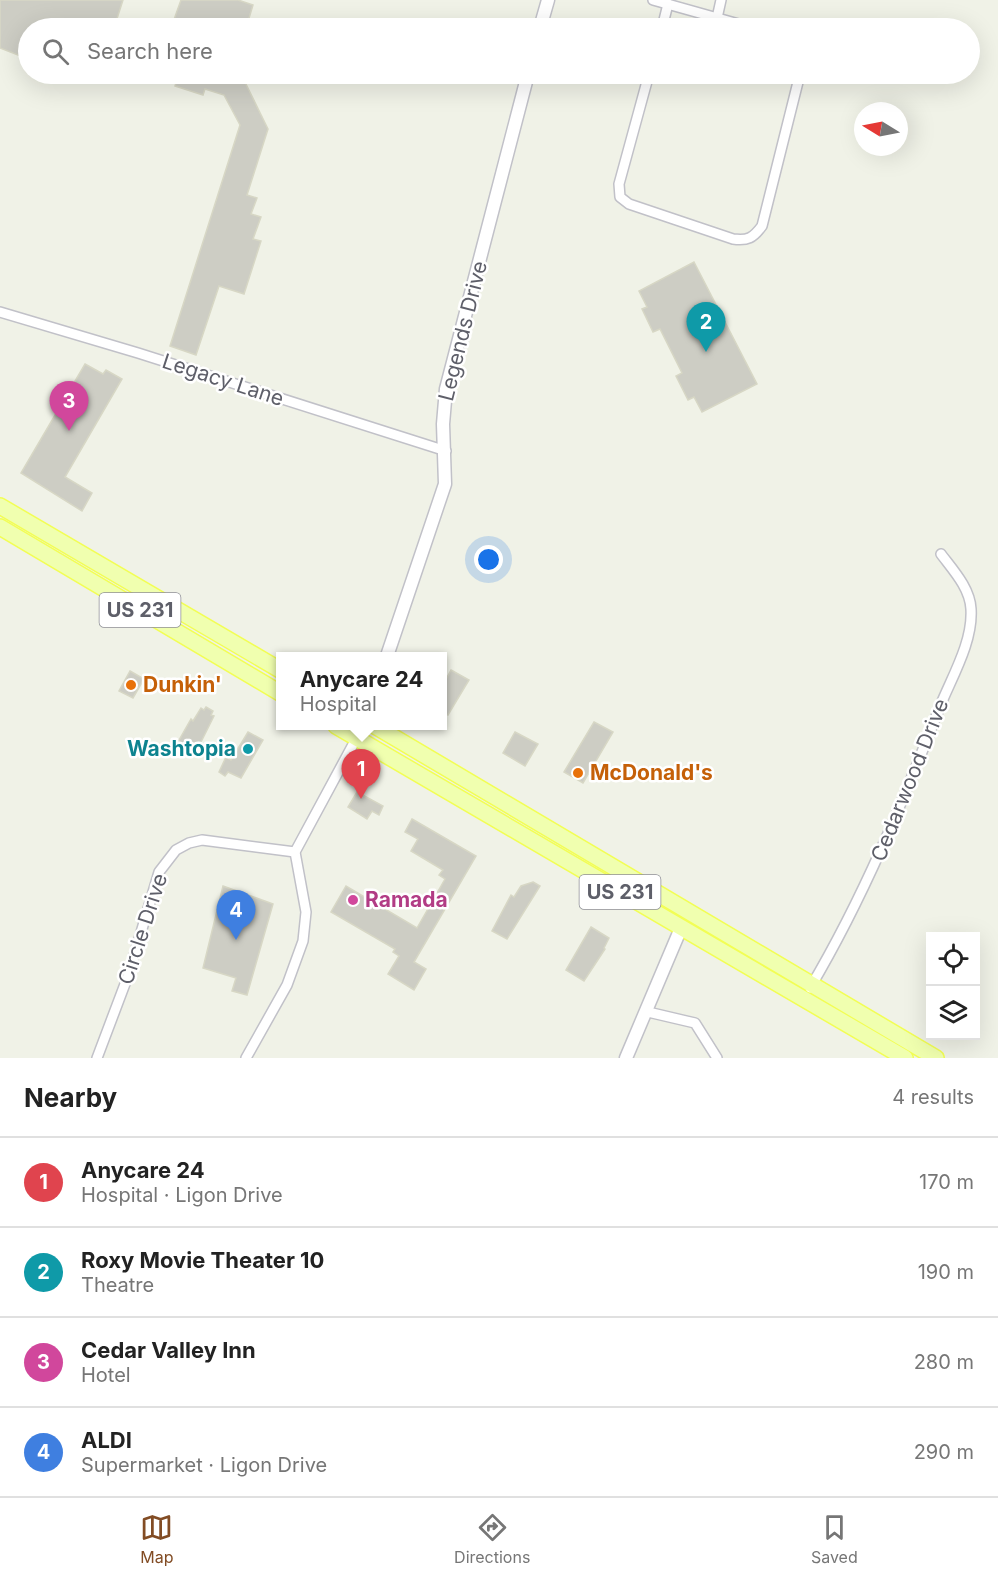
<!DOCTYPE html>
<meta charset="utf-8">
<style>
body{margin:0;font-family:Inter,sans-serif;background:#f6f6f6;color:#222}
.controls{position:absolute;right:18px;bottom:18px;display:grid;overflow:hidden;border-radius:0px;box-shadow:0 6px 24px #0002}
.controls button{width:54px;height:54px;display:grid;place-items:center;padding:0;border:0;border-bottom:2px solid #e0e0e0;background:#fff;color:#222;font:30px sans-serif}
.compass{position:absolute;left:854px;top:102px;width:54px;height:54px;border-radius:50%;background:#fff;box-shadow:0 6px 24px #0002;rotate:280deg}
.you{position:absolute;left:489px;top:560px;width:21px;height:21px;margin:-15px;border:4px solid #fff;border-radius:50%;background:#1a73e8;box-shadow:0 0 0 9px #1a73e833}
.badge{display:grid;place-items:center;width:39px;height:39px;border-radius:50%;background:#824c24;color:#fff;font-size:20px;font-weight:700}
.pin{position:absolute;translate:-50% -50px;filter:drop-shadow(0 2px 3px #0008)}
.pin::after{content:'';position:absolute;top:32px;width:21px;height:18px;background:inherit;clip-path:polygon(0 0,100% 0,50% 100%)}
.popup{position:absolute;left:276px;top:652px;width:171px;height:78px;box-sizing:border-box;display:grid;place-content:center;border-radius:0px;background:#fff;filter:drop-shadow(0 2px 4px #0005);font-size:20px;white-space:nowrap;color:#767676}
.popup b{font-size:22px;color:#222}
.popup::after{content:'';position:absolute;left:50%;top:100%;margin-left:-12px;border:12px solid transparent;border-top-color:#fff}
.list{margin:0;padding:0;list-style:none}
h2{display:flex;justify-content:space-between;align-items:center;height:78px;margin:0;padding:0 24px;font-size:26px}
h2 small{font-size:20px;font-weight:400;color:#767676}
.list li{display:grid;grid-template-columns:39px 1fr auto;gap:18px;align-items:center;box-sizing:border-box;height:90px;padding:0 24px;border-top:2px solid #e0e0e0}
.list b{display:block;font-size:22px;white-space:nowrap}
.list p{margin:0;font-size:20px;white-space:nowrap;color:#767676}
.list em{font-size:20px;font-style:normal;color:#767676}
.icon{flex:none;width:33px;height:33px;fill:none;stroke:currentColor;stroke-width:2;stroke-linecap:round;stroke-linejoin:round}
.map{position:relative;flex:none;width:998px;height:1058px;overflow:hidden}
.search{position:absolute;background:#fff;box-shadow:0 6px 24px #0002;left:18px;right:18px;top:18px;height:66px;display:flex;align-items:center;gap:15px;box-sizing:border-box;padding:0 21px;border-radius:33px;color:#767676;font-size:22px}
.sheet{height:438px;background:#fff}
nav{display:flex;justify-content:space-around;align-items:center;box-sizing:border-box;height:84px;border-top:2px solid #e0e0e0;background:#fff;font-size:16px;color:#767676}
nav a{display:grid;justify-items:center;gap:3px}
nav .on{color:#824c24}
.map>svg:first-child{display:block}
.building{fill:#cdcdc4;stroke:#d7d7c5;stroke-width:1.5}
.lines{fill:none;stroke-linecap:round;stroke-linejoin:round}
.minor-casing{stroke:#c1c1c8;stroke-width:12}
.tertiary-casing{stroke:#c1c1c8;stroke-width:15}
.primary-casing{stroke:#f2fe54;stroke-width:18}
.minor{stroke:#fff;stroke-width:9}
.tertiary{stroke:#fff;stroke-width:12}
.primary{stroke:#f0ffaf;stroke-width:15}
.food-dot{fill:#e8710a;stroke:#fff;stroke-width:2}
.culture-dot{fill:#0f9aa8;stroke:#fff;stroke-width:2}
.hotel-dot{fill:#d1479c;stroke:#fff;stroke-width:2}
.labels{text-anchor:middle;stroke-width:5;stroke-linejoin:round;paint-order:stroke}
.shield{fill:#fff;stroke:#8e8f96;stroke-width:1.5}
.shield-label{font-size:20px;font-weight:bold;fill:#5e5f69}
.street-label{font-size:21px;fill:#5e5f69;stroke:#fff}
.food-label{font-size:21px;font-weight:bold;fill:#c56008;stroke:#fff;text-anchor:start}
.culture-label{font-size:21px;font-weight:bold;fill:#0d838f;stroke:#fff;text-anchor:end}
.hotel-label{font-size:21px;font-weight:bold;fill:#b23c85;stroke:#fff;text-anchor:start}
</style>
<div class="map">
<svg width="998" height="1058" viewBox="0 0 998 1058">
<rect width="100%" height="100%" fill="#f0f2e7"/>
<g class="building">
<polygon points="0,0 123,0 114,28 28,28 28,59 0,48"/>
<polygon points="181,0 238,0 253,5 246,28 171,28"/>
<polygon points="179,74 242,76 268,129 247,195 257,198 251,214 261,217 253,239 261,241 244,294 219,286 196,355 170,346 240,125 224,95 205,89 203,95 175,86"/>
<polygon points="694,262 757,384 702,412 694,397 688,400 676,376 682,373 660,329 653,332 642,309 647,307 639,291"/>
<polygon points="85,364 103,374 106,370 122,379 65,477 92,493 82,511 21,473"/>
<polygon points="451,670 469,680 448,715 442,712 442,687"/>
<polygon points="130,671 144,679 133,698 119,691"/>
<polygon points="206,707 213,711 211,715 214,716 196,752 178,742 191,719 193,721 201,708 204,710"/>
<polygon points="594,722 613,732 583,783 564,772"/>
<polygon points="248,732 263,740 241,778 228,772 225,776 219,772 226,757 231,760"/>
<polygon points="515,732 538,744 525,766 503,753"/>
<polygon points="357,792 383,806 379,815 372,811 367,819 348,807"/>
<polygon points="412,819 476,856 414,962 426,969 414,990 388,974 399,956 393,952 395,949 331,912 346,886 417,928 445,879 439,875 443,870 411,851 418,839 405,832"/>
<polygon points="533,882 540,886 507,939 492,931 511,895 514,897 521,886"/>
<polygon points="223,886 273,904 247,995 232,991 236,978 203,968"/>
<polygon points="591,927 609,938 604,948 605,949 584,981 566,970"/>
</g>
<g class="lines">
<g class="minor-casing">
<g id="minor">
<polyline points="653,0 753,28"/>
<polyline points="717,18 721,0"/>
<polyline points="662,28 668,4"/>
<path d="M649,74L619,184L620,197L629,204L733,239C748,241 753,238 762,226L800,74"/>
<polyline points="0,312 138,353 446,451"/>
<path d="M810,988C864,897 903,801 941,704C953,675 973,641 971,609C970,588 953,570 941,554"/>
<polyline points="648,1012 695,1023 717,1058"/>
<polyline points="97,1058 128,976 159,872 176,850 189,843 202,840 295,852"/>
<polyline points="246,1058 287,985 303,941 306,912 295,852 363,726"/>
</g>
</g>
<g class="tertiary-casing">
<g id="tertiary">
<polyline points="540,28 548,0"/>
<polyline points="387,656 445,484 443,424 446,389 528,74"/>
<polyline points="626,1058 681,928"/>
</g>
</g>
<g class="primary-casing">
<g id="primary">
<polyline points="0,506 280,670"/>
<polyline points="0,527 280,693"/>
<polyline points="336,726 905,1058"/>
<polyline points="375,726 936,1058"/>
</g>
</g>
<use href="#minor" class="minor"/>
<use href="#tertiary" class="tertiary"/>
<use href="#primary" class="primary"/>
</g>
<g class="food-dot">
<circle cx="131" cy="685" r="6"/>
<circle cx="578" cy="773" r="6"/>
</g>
<circle class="culture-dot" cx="248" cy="749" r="6"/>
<circle class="hotel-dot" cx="353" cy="900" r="6"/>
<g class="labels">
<g class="shield">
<rect x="99.5" y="593" width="81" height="34" rx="4.5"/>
<rect x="579.5" y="875" width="81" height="34" rx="4.5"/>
</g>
<g class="shield-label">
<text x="140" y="617">US 231</text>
<text x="620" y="899">US 231</text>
</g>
<g class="street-label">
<text transform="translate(463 331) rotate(-76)" y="7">Legends Drive</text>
<text transform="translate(223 380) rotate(18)" y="7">Legacy Lane</text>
<text transform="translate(910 780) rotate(-68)" y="7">Cedarwood Drive</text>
<text transform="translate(143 929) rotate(-72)" y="7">Circle Drive</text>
</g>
<g class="food-label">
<text x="143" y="692">Dunkin'</text>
<text x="590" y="780">McDonald's</text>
</g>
<g class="culture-label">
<text x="236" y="756">Washtopia</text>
</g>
<g class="hotel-label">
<text x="365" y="907">Ramada</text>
</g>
</g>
</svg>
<div class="controls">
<button><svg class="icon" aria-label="locate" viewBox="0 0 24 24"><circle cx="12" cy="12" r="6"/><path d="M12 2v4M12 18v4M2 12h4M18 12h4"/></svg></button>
<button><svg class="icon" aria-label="layers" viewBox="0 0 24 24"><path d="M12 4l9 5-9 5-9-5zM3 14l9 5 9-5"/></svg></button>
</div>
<svg class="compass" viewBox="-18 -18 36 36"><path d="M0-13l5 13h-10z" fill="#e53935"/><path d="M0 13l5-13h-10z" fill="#767676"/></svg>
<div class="you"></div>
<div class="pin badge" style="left:361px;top:799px;background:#e0444e">1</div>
<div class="popup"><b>Anycare 24</b>Hospital</div>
<div class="pin badge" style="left:706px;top:352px;background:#0f9aa8">2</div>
<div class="pin badge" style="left:69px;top:431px;background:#d1479c">3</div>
<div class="pin badge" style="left:236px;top:940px;background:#3f7fe0">4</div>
<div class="search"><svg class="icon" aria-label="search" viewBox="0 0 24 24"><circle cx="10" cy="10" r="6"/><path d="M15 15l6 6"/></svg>Search here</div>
</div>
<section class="sheet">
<h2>Nearby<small>4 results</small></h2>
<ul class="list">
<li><span class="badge" style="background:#e0444e">1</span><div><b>Anycare 24</b><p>Hospital · Ligon Drive</p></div><em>170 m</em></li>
<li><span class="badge" style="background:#0f9aa8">2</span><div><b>Roxy Movie Theater 10</b><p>Theatre</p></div><em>190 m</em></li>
<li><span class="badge" style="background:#d1479c">3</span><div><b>Cedar Valley Inn</b><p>Hotel</p></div><em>280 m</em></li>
<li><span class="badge" style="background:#3f7fe0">4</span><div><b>ALDI</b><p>Supermarket · Ligon Drive</p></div><em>290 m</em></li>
</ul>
</section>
<nav>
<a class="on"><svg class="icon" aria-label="map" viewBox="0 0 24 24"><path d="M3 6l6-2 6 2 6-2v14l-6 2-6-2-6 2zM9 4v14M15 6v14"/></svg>Map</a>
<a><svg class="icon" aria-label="directions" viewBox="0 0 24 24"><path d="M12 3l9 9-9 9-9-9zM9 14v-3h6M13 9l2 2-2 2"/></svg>Directions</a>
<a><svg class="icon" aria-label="saved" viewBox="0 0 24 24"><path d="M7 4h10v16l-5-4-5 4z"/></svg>Saved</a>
</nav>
